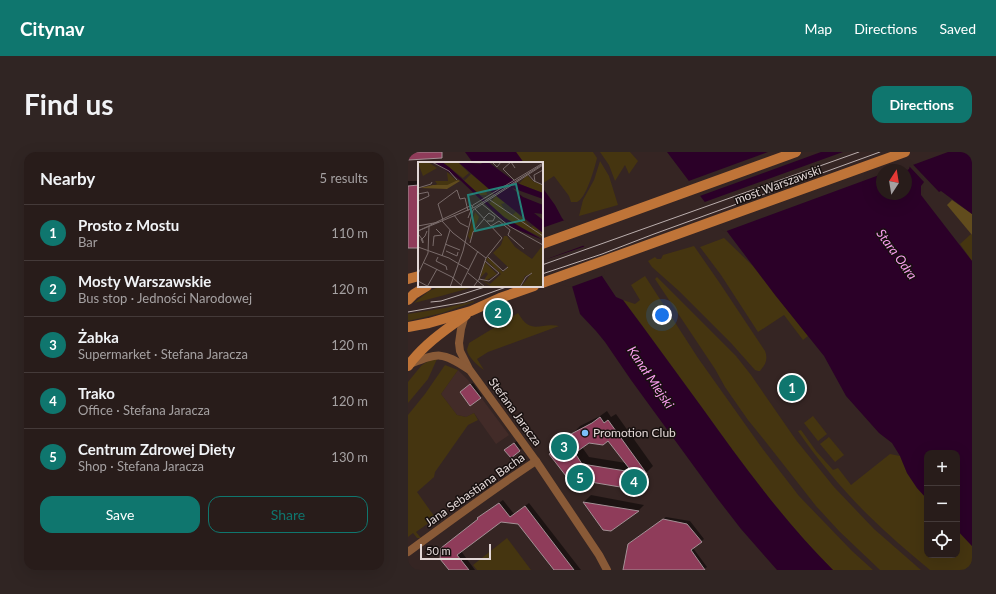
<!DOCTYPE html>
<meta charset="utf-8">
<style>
body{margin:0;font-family:Lato,sans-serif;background:#302523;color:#f1f3f6}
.controls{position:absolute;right:12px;bottom:12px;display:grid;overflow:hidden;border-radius:8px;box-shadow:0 4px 16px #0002}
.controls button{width:36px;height:36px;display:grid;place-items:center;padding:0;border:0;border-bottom:1px solid #443a39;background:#281c1a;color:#f1f3f6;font:20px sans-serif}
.compass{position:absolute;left:468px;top:12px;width:36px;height:36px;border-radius:50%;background:#281c1a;box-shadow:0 4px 16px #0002;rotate:12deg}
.scale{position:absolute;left:12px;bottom:10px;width:71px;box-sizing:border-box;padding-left:4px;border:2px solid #e2d7d6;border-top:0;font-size:11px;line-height:14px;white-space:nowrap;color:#e2d7d6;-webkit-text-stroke:3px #17100f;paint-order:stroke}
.you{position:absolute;left:254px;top:163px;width:14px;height:14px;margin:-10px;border:3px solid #fff;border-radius:50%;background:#1a73e8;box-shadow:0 0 0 6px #1a73e833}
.badge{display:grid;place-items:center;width:26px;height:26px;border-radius:50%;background:#0f766e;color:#fff;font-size:13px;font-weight:700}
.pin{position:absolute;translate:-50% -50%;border:2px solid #fff;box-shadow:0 1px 4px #0006}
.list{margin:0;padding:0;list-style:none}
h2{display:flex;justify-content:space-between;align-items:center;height:52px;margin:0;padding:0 16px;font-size:17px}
h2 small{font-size:13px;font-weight:400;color:#a5a1a2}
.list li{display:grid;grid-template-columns:26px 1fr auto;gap:12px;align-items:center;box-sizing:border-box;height:56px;padding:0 16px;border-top:1px solid #443a39}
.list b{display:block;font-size:15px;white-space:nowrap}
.list p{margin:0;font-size:13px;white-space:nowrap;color:#a5a1a2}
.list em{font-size:13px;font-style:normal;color:#a5a1a2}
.actions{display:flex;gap:8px;padding:12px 16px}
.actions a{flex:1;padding:9px 0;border:1px solid #0f766e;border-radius:12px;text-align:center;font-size:14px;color:#0f766e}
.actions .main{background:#0f766e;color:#fff}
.icon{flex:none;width:22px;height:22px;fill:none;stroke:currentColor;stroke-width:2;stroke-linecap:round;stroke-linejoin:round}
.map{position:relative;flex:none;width:564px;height:418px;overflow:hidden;border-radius:12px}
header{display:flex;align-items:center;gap:24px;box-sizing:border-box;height:56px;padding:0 20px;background:#0f766e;color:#fff}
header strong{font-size:19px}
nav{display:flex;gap:22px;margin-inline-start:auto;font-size:14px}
.intro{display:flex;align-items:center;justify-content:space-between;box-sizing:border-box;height:96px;padding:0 24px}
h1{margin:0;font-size:28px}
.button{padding:10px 18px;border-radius:12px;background:#0f766e;color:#fff;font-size:14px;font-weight:700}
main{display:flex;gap:24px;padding:0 24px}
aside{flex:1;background:#281c1a;border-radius:12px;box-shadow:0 4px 16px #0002}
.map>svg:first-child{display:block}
.built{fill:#422b28}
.green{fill:#453510}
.forest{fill:#614c1d}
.water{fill:#2b0028;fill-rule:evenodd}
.pier{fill:#352523}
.shadow{fill:#0007;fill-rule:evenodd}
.building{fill:#8f3c5a;stroke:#a49196;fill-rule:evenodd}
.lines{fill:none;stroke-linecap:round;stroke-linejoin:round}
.street{stroke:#895a37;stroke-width:8}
.secondary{stroke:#bf7438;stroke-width:10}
.tram{stroke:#bbafae;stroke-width:1}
.poi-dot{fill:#7bbef8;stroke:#17100f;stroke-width:1.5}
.labels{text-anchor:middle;stroke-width:3;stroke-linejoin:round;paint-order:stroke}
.street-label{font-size:12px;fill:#e2d7d6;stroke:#17100f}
.poi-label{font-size:12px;fill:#e2d7d6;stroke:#17100f;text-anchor:start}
.water-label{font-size:13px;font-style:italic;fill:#f99eee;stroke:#17100f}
.inset-road{fill:none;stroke:#7a6c6b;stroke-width:1}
.view{fill:#248078;fill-opacity:0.15;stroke:#248078;stroke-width:2}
.inset-edge{fill:none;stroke:#e2d7d6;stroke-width:2}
</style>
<header>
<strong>Citynav</strong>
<nav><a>Map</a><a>Directions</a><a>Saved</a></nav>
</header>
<div class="intro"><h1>Find us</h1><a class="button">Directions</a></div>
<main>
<aside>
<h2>Nearby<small>5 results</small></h2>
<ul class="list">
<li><span class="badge">1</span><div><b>Prosto z Mostu</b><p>Bar</p></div><em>110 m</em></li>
<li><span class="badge">2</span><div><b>Mosty Warszawskie</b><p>Bus stop · Jedności Narodowej</p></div><em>120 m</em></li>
<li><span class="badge">3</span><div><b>Żabka</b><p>Supermarket · Stefana Jaracza</p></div><em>120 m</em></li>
<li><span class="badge">4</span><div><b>Trako</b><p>Office · Stefana Jaracza</p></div><em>120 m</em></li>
<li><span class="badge">5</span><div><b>Centrum Zdrowej Diety</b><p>Shop · Stefana Jaracza</p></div><em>130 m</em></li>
</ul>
<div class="actions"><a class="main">Save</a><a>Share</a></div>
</aside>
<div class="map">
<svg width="564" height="418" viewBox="0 0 564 418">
<rect width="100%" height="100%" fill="#352523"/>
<polygon class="built" points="50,218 60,228 101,283 88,292 66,261 58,265 49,263 33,242"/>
<g class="green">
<path d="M108,0H185L189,6C187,15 178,47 169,50C169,50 164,50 163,50L161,44L146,24L134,32V11H116Z"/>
<polygon points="192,0 222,0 230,9 221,22 217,13 207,29 201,13"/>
<polygon points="192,9 201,24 210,53 171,64 175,48 186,28"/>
<polygon points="563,82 564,83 564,109 552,92"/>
<polygon points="316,86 346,115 400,184 395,188 376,163 350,180 313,123 292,95"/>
<path d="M286,94L311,130L357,199C360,207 358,212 352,219H350L347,218L323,191L271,139L244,115L240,109L247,105L249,107H253L255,103Z"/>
<path d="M237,124L290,206L354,296L391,344L444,399L465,418H425C376,369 335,313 295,257C268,220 242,184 215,148L227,152L232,148L223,133Z"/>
<polygon points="249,125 328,204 343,223 388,288 426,335 466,377 513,418 472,418 431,379 408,354 357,289 340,268 317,235 307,217 247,127"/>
<polygon points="33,134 69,134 33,144 6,151 21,139"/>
<polygon points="66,149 66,150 34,161 0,169 0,162 37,156"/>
<path d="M110,161C123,184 132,170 151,174L80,200L69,207L76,218C70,214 60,205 59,198C59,197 61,192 61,191Z"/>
<polygon points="29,207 20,227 0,251 0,230 13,214 17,211 21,209"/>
<polygon points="37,213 50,218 33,242 49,263 58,265 66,261 70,268 60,273 27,320 26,325 9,340 26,364 21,368 22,370 8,380 13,386 9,386 5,381 0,385 0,263 17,242"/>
<polygon points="405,264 419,282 410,289 396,271"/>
<path d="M393,278L408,299L425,318L430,316L443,333L482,302L492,304L499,321L509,336L519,347V403H549V378L564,394V418H522C500,400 478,381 458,361C433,336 410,308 390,279Z"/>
<polygon points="421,285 436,303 427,310 412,292"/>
<polygon points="99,386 123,418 69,418 65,413"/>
</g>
<polygon class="forest" points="544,48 564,62 564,83 539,53"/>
<g class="water">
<polygon points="57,0 108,0 116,11 65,11"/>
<path d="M259,0H488L516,30L513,34V43L564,109V394L549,378V301H519V347L509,336L499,321L492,304L484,291L471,281L438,244L416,204L367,143ZM474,18H498V42H474Z"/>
<polygon points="493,0 564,0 564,62 533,39 531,40"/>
<path d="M134,35L147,53L154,66L178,97L195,116L194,124L208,145L215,148C242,184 268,220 295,257C335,313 376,369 425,418H369L333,377L309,346L223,228L197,190L188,179L172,162L164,134L154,132L134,93Z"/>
</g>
<g class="pier">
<polygon points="360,0 413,0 289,45 278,30"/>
<polygon points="435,0 540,0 502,14 501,17 498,19 498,18 495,18 493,15 486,18 474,18 474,22 316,80 294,51"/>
<polygon points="157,68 177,93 139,107 134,97 134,76"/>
<polygon points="178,94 197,115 196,123 163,135 153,133 139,107"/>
</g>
<g class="shadow">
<rect x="0" y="29" width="11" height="66"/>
<polygon points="65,231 74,244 72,246 55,238"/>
<path d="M199,259L203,265L208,262L245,314L238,321L167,324L149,298L172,274L192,264ZM200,287L218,311L181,305L174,295L181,290Z"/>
<polygon points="109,289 114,296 111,298 100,296"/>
<polygon points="183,343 236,353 230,359 202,378 195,377 176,350"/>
<polygon points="95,348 106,362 121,351 173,418 147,418 111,371 92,369 53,399 67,418 42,418 34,396 71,367 75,362"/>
<polygon points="258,365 282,369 296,387 285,396 299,415 295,418 218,418 224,389"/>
</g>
<g class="building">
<polygon points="0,0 34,0 34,6 0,8"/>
<polygon points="11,33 11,96 0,96 0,34"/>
<polygon points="62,232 73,246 62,254 52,240"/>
<path d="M192,265L196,271L200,268L239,322L220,336H218L165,327L166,325L158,324L141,302L148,296L163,282L184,271ZM200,289L224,320L174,312L167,301L181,291L195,293Z"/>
<polygon points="106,291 112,299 103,306 96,298"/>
<polygon points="175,350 231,359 203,379 195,378"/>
<polygon points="91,351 102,365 117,354 166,418 146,418 110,372 93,370 49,403 61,418 41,418 32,407 33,396 70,367 69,366"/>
<polygon points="255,367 279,372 294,390 283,398 297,418 215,418 220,392"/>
</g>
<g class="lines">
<g class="street">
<polyline points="57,163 53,177 51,191 52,199 61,217 128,309 191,403 199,418"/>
<path d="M2,212C30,201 34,199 60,217"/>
<path d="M0,400C42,369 84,338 128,309"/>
</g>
<g class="secondary">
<polyline points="134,92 388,0"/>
<polyline points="0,127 11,124"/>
<polyline points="134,131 497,0"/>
<polyline points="0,148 6,142 19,134"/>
<polyline points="0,175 21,171 63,159 92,146 126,134"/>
<path d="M0,214C15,193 37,178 58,163"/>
</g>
<g class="tram">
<polyline points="134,113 451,0"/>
<polyline points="134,122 194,102 246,82 472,0"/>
<polyline points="23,150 33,149 80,134"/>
<polyline points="0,160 57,150 101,134"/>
</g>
</g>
<circle class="poi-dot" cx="177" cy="281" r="4"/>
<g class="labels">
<g class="street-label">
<text transform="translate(370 33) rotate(-20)" y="4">most Warszawski</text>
<text transform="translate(107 260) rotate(54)" y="4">Stefana Jaracza</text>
<text transform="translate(67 338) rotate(-35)" y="4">Jana Sebastiana Bacha</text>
</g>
<g class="poi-label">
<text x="185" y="285">Promotion Club</text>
</g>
<g class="water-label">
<text transform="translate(489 102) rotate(54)" y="5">Stara Odra</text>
<text transform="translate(243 225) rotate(56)" y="5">Kanał Miejski</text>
</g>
</g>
<g transform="translate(10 10)">
<rect width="125" height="125" fill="#352523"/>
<path d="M10,0L19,6L5,14L0,1ZM24,0H40L51,11L45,16ZM29,10L39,19L29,23L15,24L19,22L17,19H30ZM53,12L71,27L68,28L69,33H62L46,19ZM109,13L116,20L125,23V31L101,22ZM78,34L87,41L83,42L88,50L94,53L98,50L113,65L115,64L125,71V74L123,75L104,66L85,54L71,42ZM57,50L61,55L52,78L50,74ZM86,74H89L97,85L114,97L125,83V125H103L113,112L107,114L102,125H74L64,118L72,122L83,112L68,98L70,95L85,110L90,105L75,91L83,83ZM67,100L79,112L69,118H66L70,112L68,110L62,116Z" fill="#453510"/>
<path d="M40,18L42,19L29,27L2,26L15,23H29Z" fill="#614c1d"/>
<path d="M16,0H24L31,5L87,56L125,78L95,66L83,57L42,18ZM40,0L64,2L62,0H70L99,21L125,31V37L94,26L105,35L125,43V52L116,51L125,58V71L71,28L69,31L71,27Z" fill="#2b0028"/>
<path class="inset-road" d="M14,0L31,9L39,18M74,0L79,5L83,0M110,12L116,19L125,23M96,18L85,7L93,0L97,6M117,20L116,13L125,8M0,26L13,22L14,20M0,32L10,30L11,34L0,39M72,38L125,74M64,42L91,64L125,83M36,53L42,61L50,65M50,56L55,43L125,1M66,56L71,51L77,55L75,59H69M25,58L20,42L39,28L42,37L47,36L50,49M24,59L35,71L68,96M0,64L21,60M73,64L81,59L92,68L90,73M0,69L54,43M0,69L57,45L125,2M1,73L4,77L5,79V81L3,77H4L7,74L9,69M90,73L106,87M52,81L55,70L66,57M27,82L42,88M15,84L16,74L24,73L18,67M0,85L31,96L51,108M28,89L39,94L40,90M24,94L32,68M20,95L18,99L28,104L29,108M70,95L85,109L90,105M6,101L34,115L45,125M50,111L67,125M0,112L10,91L11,64M61,117L71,119L81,111L67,99M0,119L11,125M43,123L60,89M56,124L61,117L68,96L84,76L57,47M9,125L19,107M32,125L45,89L55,48L125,3M102,125L108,115L114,111"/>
<path class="view" d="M98,22L106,58L57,69L50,33Z"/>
<rect width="125" height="125" class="inset-edge"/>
</g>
</svg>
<div class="controls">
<button>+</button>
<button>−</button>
<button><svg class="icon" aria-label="locate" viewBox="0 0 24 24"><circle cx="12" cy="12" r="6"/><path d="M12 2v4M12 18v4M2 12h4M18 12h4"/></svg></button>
</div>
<svg class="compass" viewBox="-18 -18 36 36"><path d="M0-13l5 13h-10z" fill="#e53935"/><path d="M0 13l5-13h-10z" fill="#a5a1a2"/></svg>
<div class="scale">50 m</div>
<div class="you"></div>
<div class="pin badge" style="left:384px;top:236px">1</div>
<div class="pin badge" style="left:90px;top:161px">2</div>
<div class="pin badge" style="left:156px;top:295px">3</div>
<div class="pin badge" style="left:226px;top:330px">4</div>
<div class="pin badge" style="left:172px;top:326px">5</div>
</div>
</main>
